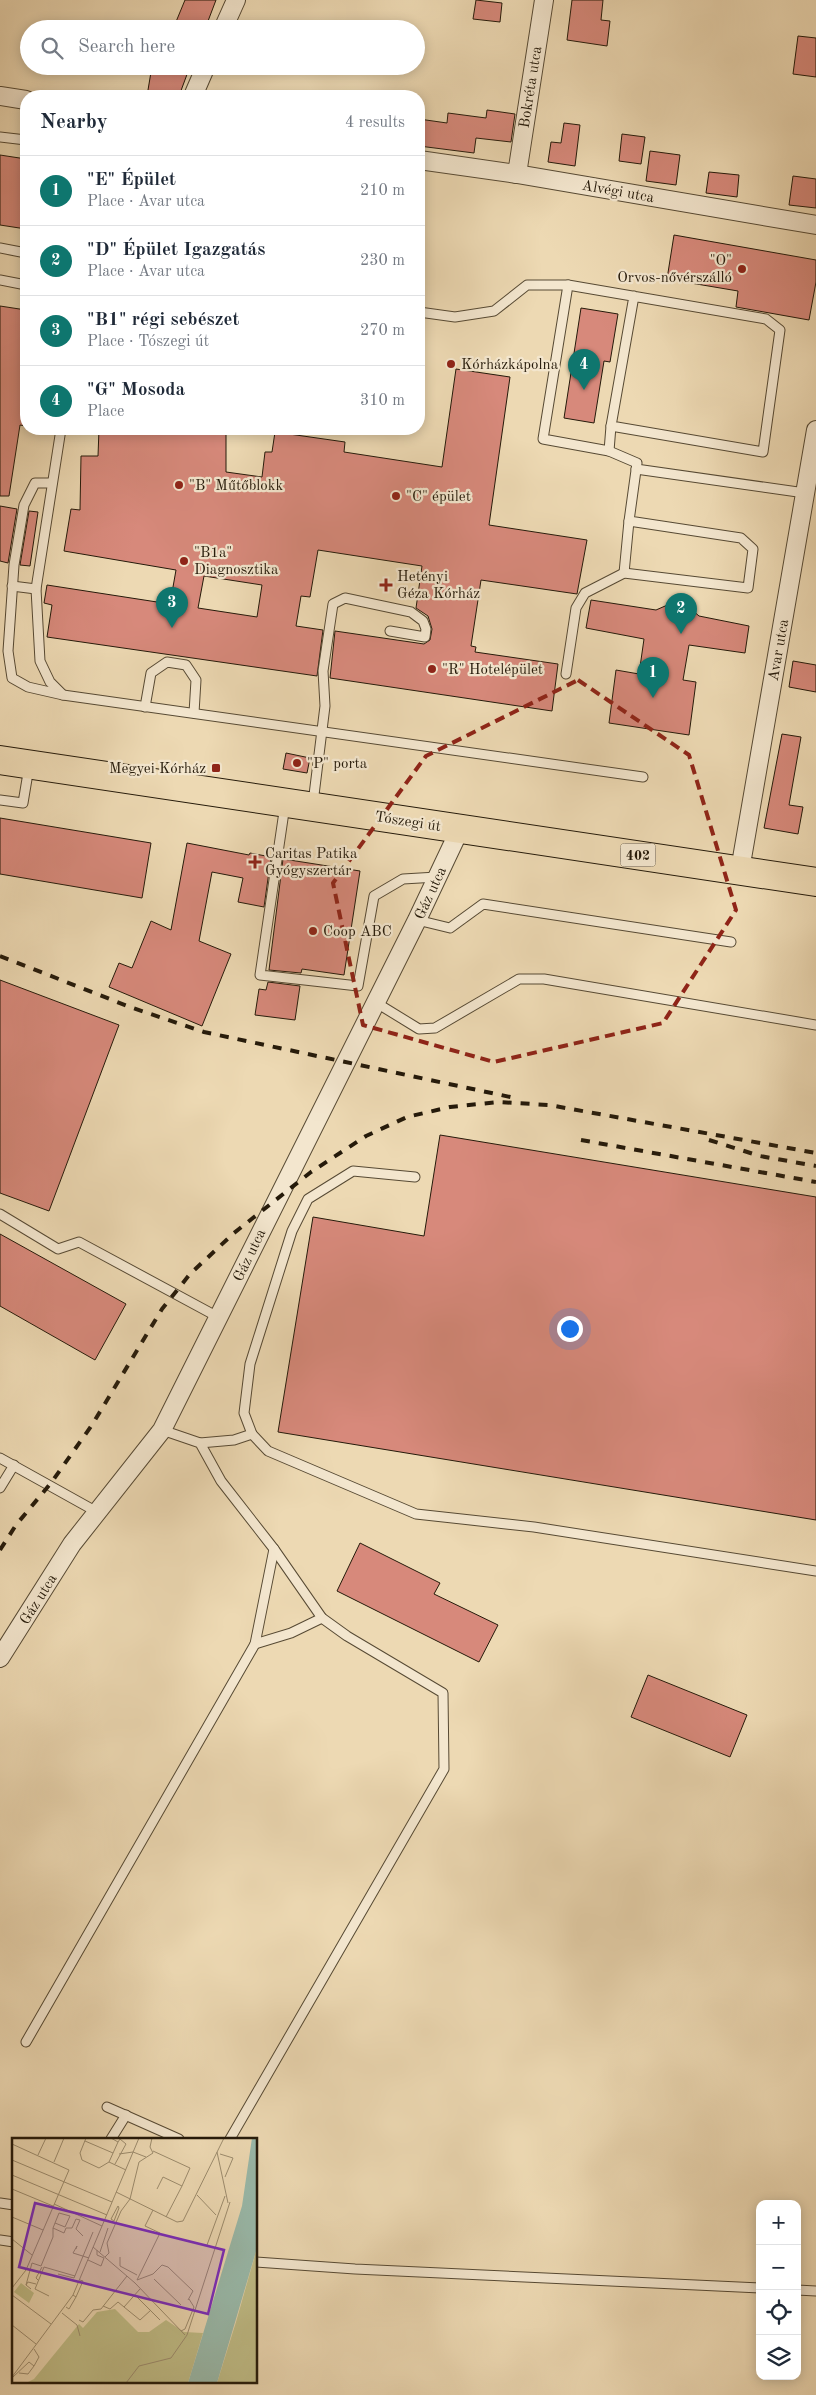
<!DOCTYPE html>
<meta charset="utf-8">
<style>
body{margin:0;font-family:"Old Standard TT",serif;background:#f2f2f3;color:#1f2937}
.controls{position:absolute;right:15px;bottom:15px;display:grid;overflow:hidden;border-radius:10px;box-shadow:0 2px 12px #0003}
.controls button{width:45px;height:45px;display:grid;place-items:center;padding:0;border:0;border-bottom:1px solid #e0e1e3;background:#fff;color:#1f2937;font:25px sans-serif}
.you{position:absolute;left:569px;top:1328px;width:18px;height:18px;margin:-12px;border:4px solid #fff;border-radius:50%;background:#1a73e8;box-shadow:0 0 0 8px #1a73e833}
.badge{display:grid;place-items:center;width:32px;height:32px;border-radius:50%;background:#0f766e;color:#fff;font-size:16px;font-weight:700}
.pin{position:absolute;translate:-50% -41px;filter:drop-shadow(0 1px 2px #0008)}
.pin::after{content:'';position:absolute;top:26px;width:18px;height:15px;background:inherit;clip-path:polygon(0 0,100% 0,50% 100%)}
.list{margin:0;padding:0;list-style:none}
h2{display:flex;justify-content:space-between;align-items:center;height:65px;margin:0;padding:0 20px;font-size:21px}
h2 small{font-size:16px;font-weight:400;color:#747a83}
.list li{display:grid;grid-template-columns:32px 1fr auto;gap:15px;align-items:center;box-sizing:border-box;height:70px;padding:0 20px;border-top:1px solid #e0e1e3}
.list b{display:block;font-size:19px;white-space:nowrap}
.list p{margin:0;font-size:16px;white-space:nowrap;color:#747a83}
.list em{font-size:16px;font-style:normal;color:#747a83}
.icon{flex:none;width:28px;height:28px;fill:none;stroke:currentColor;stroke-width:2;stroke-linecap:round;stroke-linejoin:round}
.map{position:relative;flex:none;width:816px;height:2395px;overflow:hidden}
.search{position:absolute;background:#fff;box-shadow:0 2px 12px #0003;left:20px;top:20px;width:405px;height:55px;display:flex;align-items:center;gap:12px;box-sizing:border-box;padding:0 18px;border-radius:28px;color:#747a83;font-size:19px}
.panel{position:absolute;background:#fff;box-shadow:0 2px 12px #0003;left:20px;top:90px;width:405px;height:345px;border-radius:20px}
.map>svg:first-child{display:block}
.building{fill:#d7897b;stroke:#251a0a;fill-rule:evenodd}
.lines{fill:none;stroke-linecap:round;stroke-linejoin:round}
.lane-casing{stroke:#574a34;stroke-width:11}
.street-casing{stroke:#574a34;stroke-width:20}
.primary-casing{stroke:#251a0a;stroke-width:30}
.lane{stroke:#f3e6ce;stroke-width:9}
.street{stroke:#f3e6ce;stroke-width:18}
.primary{stroke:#edd9b3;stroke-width:28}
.rail{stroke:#251a0a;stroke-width:4;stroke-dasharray:9 9;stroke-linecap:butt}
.marked{fill:none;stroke:#8f2418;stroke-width:4;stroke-dasharray:10 6;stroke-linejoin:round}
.poi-dot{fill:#8f2418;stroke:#f3e6ce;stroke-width:2}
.labels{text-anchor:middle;stroke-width:4.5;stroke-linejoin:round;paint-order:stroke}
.shield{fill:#f3e6ce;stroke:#635745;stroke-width:1}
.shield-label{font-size:14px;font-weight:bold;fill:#251a0a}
.street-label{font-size:15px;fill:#251a0a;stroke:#f3e6ce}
.poi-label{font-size:15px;fill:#251a0a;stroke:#f3e6ce;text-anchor:start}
.inset-road{fill:none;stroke:#9d8d6f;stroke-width:1}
.view{fill:#7b2cbf;fill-opacity:0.15;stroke:#7b2cbf;stroke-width:2.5}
.inset-edge{fill:none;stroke:#251a0a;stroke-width:2.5}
</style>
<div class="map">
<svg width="816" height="2395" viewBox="0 0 816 2395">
<rect width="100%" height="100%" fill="#edd9b3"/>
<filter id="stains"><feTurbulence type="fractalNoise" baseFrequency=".004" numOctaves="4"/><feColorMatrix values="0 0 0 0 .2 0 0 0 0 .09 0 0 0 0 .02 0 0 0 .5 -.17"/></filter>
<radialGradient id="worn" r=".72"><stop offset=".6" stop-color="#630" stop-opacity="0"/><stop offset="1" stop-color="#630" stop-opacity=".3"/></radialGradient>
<g class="building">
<polygon points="185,0 216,0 205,29 173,29"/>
<polygon points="476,0 502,3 500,22 473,19"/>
<polygon points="572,0 603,0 601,20 610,21 607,46 567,40"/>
<polygon points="798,36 816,38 816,77 793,74"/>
<polygon points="152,66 173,66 189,69 179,96 147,96"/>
<polygon points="487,110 515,114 511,142 476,138 474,153 419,146 419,119 447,123 448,113 486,118"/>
<polygon points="564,123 580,125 575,166 548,162 551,142 561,143"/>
<polygon points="622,134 645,137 641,164 619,161"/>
<polygon points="650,151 680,155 676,185 646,181"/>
<polygon points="0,155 26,159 26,229 0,225"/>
<polygon points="709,172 739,175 737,197 706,193"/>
<polygon points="793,176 816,179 816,208 789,205"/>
<polygon points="674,235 816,260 816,282 809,320 736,307 738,291 667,279"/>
<polygon points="0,306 26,310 26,417 25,426 20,425 9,496 0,496"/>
<polygon points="581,308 618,314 610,362 604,361 594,423 564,418"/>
<path d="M456,369L510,377L489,525L587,540L577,594L481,580L471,646L476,647L475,652L558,664L552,711L330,678L335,631L424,644L430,640L432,629L428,616L416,608L422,566L318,550L310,597L301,596L296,626L323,630L317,676L47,637L52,605L44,603L47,585L170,604L176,570L64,551L71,509L80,510L81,456H98L99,429H226V472L262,477L265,452H272L275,432L345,442L344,452L442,467ZM204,576L262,585L257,617L198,608Z"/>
<polygon points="0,506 17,509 8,563 0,561"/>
<polygon points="29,511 38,512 30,566 20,565"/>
<polygon points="591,600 656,610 672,603 684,603 699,616 749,626 745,653 689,645 683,680 696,682 689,735 609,723 616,670 639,674 644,639 586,628"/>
<polygon points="793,661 816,665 816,692 789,687"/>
<polygon points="782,734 801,737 789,805 803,807 798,834 764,828"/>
<polygon points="286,753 310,758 307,773 283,769"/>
<polygon points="0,818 151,843 142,898 0,874"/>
<polygon points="187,843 249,855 250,853 271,857 264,907 238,902 243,878 212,872 199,941 231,954 202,1026 109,987 119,963 132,968 151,921 171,930"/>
<polygon points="283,859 360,871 344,975 302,969 301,973 269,970"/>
<polygon points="0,980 119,1025 49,1211 0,1193"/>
<polygon points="268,982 300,986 295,1020 255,1015 259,989 266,990"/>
<polygon points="440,1135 816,1197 816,1520 278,1432 313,1217 424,1236"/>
<polygon points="0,1234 126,1304 95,1360 0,1306"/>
<polygon points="360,1543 440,1583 434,1594 498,1625 479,1662 337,1591"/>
<polygon points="648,1675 747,1715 730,1757 631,1717"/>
</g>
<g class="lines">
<g class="lane-casing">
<g id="lane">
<polyline points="0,137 26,140"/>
<polyline points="0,248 26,253"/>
<polyline points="0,280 26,285"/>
<polyline points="568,285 543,439 609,451 611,426"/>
<polyline points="419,312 455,317 494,311 527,285 568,285 766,319 780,330 763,452 611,426 634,296"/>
<polyline points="61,429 36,589 40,661 50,682 63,695"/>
<polyline points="636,469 805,493"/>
<polyline points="52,483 35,483 24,505 14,565 8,651 12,678 28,687 63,695 643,777"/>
<polyline points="624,573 629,521"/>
<polyline points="12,586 36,589"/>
<polyline points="566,674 576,608 585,593 624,573 748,588 753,549 741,538 629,521 637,463 609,451"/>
<polyline points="145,707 151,673 167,662 186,665 196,680 194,713"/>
<polyline points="0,800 23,803 29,767"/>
<polyline points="313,803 325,706 323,671 333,604 345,598 411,612 423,621 426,629 425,637 390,631"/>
<polyline points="285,805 260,975 358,986 374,896 403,879 437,877"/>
<polyline points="417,920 450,928 483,904 731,942"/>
<polyline points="375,1002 419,1029 435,1028 519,979 544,979 816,1025"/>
<polyline points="0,1214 58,1249 79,1242 218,1317"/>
<polyline points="162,1430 200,1443 221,1481 274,1549 322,1618 347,1636 443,1693 444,1769 230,2139"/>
<polyline points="252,1434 244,1413 250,1364 292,1231 308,1199 353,1171 415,1177"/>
<polyline points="200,1443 234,1440 252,1434 268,1451 416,1514 534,1527 816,1571"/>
<polyline points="0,1458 97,1512"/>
<polyline points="0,1488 14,1465"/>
<polyline points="274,1549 255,1644 291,1633 322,1618"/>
<polyline points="26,2042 255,1644"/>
<polyline points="107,2107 179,2139"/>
<polyline points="111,2139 126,2115"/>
<polyline points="0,2203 14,2205"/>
<polyline points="0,2240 14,2242"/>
<polyline points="256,2262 355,2269 760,2288"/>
<polyline points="797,2290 816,2291"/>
</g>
</g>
<g class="street-casing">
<g id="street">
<polyline points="223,29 236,0"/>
<polyline points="0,96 26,100"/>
<polyline points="193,96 206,66"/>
<polyline points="419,160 517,174 816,225"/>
<polyline points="517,174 544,0"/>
<polyline points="740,870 816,430"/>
<polyline points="0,1658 72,1544 162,1430 417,920 460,829"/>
</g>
</g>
<g class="primary-casing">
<polyline id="primary" points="0,760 816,882"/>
</g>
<use href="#lane" class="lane"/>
<use href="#street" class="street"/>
<use href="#primary" class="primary"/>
<g class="rail">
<polyline points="0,956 130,1007 204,1032 515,1098"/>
<polyline points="581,1140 816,1182"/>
<polyline points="709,1140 760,1156 816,1166"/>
<polyline points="0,1550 16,1525 51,1483 92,1425 162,1309 190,1274 234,1233 311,1172 366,1136 407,1117 450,1107 498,1102 549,1105 816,1153"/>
</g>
</g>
<path class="marked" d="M578,680L689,755L736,910L663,1023L494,1062L363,1025L333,883L426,756Z"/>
<g class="poi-dot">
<circle cx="742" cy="269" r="5"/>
<circle cx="451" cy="364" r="5"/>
<circle cx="179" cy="485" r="5"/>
<circle cx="396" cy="496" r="5"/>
<circle cx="184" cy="561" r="5"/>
<path d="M383.5 577.5h5v5h5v5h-5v5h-5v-5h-5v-5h5z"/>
<circle cx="432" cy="669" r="5"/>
<circle cx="297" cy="763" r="5"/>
<rect x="211" y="763" width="10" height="10" rx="2.5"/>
<path d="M252.5 854.5h5v5h5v5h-5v5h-5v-5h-5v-5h5z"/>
<circle cx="313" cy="931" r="5"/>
</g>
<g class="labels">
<rect class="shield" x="620.5" y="843.5" width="35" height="23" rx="4"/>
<g class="shield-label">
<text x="638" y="860">402</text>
</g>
<g class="street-label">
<text transform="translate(530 87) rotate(-81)" y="5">Bokréta utca</text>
<text transform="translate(618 191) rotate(10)" y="5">Alvégi utca</text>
<text transform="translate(778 650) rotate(-80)" y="5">Avar utca</text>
<text transform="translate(408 821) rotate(9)" y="5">Tószegi út</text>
<text transform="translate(430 893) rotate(-65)" y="5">Gáz utca</text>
<text transform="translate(249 1255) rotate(-64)" y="5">Gáz utca</text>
<text transform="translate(38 1599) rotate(-58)" y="5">Gáz utca</text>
</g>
<g class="poi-label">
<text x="732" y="265" text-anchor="end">"O"<tspan x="732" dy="17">Orvos-nővérszálló</tspan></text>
<text x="461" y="369">Kórházkápolna</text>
<text x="189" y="490">"B" Műtőblokk</text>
<text x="406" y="501">"C" épület</text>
<text x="194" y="557">"B1a"<tspan x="194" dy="17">Diagnosztika</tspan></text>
<text x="397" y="581">Hetényi<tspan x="397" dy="17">Géza Kórház</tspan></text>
<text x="442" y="674">"R" Hotelépület</text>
<text x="307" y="768">"P" porta</text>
<text x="206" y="773" text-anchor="end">Megyei Kórház</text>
<text x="265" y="858">Caritas Patika<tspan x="265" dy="17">Gyógyszertár</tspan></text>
<text x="323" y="936">Coop ABC</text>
</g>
</g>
<g transform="translate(12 2138)">
<rect width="245" height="245" fill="#edd9b3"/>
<path d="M245,110V245H205L224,184ZM9,145L22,155L17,165L2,154ZM103,171L126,194H137L154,182L172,194L191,195L176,245H14L22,241L67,186L71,190L85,174Z" fill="#c0bd87"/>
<path d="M240,0H245V110L205,245H176L230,68Z" fill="#99baab"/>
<path class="inset-road" d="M74,0L68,15L70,22L87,30L97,24L106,4L99,0M73,3L101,15M0,6L57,32L14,132L0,150M141,13L178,30L170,48M205,14L216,65M107,16L121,14L134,19M208,16L221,20L213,39M26,17L34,0M0,22L100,64M42,24L52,0M97,24L114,32M103,26L114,6L108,1L106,4M0,37L95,77M0,51L41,68M145,51L151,39L170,48L154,79M104,54L165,84L171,83L212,0M185,57L204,77M42,66L90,88M106,68L107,70L102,83L99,81ZM0,79L31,92M41,90L52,95L54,90M54,90H60L64,81L68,82L64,91L71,98M0,101L20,117M195,107L213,58M81,109L123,145L173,197M64,111L65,108L61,115L77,120M88,114L96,90M93,119L97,115L95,105L109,73L118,61L127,24L141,15L138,9L140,0M108,119V128L125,137M76,122L89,128L92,120L85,117V112M46,136L62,140L81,94M142,141L169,167M26,142L24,140L30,129M125,142L148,95L133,88L141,72M125,142L141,136L150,127L156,129L181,153L176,162M14,147L20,125L29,128L41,99V90L47,75L58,78L53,89L43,85M19,151L14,147L16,144L24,146M0,157L39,186M61,157L64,159L71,143L68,142M123,157L148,182M37,158L23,151L32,129L63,138M91,168L98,171L106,164L112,169L128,151M54,169L57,171L64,159M112,169L128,182L139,172M50,175L65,187L68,198M67,182L71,184L81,172L89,171L115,138M0,187L24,206M169,193L173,191L182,169L177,161M7,235L16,236L22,228M0,239L61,157L127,0M1,239L17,224L22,228L27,219L22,211M114,245L127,228L159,220L175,197L218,64"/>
<path class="view" d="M23,65L212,112L196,176L7,129Z"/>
<rect width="245" height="245" class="inset-edge"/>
</g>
<rect width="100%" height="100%" filter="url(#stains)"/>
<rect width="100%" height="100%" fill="url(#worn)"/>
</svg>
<div class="controls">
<button>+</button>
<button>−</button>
<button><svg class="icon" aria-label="locate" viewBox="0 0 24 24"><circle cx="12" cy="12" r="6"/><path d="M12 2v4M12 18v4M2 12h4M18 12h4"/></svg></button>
<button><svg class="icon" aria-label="layers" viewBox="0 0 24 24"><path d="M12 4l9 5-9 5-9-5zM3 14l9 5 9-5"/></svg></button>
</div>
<div class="you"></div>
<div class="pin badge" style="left:653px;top:698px">1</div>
<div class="pin badge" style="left:681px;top:634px">2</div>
<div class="pin badge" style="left:172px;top:628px">3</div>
<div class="pin badge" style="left:584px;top:390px">4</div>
<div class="search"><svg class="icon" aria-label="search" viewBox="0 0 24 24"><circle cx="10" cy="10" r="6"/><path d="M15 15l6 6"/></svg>Search here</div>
<section class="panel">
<h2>Nearby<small>4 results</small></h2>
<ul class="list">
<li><span class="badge">1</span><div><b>&quot;E&quot; Épület</b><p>Place · Avar utca</p></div><em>210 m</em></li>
<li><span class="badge">2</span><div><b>&quot;D&quot; Épület Igazgatás</b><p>Place · Avar utca</p></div><em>230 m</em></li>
<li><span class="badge">3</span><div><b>&quot;B1&quot; régi sebészet</b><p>Place · Tószegi út</p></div><em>270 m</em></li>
<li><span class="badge">4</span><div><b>&quot;G&quot; Mosoda</b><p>Place</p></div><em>310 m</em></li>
</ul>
</section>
</div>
